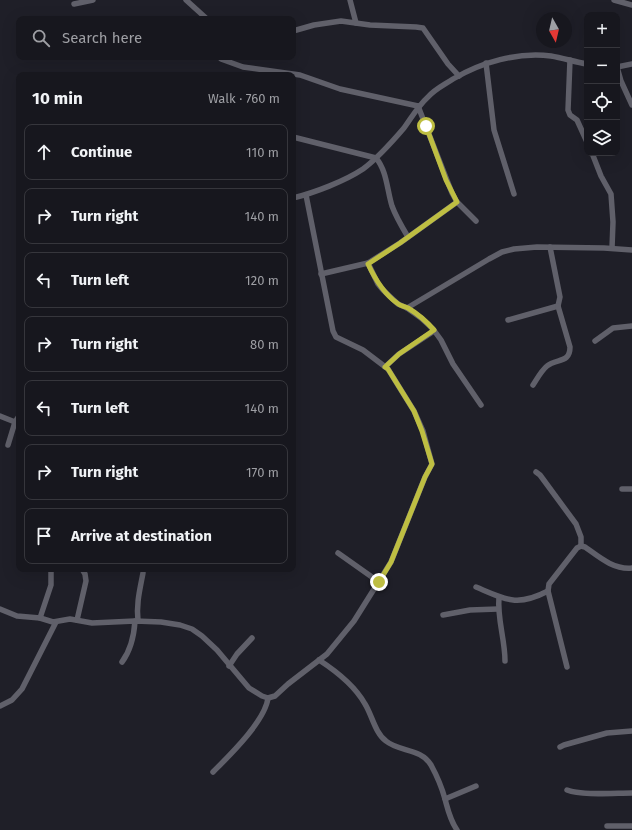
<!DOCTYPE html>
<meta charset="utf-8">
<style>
body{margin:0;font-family:"Fira Sans",sans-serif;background:#24242b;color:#f1f3f6}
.controls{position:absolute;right:12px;top:12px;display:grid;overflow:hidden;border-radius:8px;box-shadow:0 4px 16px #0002}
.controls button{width:36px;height:36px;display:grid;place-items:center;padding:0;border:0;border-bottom:1px solid #36363c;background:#17171e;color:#f1f3f6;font:20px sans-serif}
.compass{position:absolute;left:536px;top:12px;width:36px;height:36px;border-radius:50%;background:#17171e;box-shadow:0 4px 16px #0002;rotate:172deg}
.stop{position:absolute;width:12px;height:12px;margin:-9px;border:3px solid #bebe42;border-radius:50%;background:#fff}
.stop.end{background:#bebe42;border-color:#fff;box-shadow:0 1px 4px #0008}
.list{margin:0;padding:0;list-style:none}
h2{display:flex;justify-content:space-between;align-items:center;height:52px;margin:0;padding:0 16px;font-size:17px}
h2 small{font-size:13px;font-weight:400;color:#9e9fa4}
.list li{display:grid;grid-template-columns:26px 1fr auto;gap:12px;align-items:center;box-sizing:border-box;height:56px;margin:0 8px 8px;padding:0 8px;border:1px solid #36363c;border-radius:8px}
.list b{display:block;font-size:15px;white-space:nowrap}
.list em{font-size:13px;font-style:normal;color:#9e9fa4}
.icon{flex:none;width:22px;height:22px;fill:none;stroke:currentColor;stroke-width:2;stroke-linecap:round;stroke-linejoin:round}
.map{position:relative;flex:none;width:632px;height:830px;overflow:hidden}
.search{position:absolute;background:#17171e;box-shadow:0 4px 16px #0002;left:16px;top:16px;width:280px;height:44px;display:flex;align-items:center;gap:10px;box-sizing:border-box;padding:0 14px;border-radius:8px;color:#9e9fa4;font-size:15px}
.panel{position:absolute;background:#17171e;box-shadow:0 4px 16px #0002;left:16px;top:72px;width:280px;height:500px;border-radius:8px}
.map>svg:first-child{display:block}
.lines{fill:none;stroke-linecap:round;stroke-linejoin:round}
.minor{stroke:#60606a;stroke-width:5.5}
.route{stroke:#bebe42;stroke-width:5}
</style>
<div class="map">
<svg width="632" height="830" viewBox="0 0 632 830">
<rect width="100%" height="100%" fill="#1f1f28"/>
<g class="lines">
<g class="minor">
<polyline points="186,0 207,19"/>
<polyline points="350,0 356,23"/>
<polyline points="614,0 632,5"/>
<polyline points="74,4 93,0"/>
<polyline points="293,31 314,25 341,21 370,25 416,27 423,28 448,64 459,76"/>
<polyline points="221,59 243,67 300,75 340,89 418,106"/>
<polyline points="570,60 568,110 570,115 577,120 587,142"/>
<polyline points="486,63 494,130 514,194"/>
<polyline points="617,67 621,81 632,105"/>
<polyline points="617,67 632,64"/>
<polyline points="418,106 452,193 457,202 476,221"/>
<path d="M293,137L376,158C387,171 387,190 392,206C396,217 402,227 408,237"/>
<polyline points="592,153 601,176 611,194 613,222 612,248"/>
<path d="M293,198C314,193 345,181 363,169C378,158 392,142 404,128C412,117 418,106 428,97C435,89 444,85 453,79C482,62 517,52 551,56C563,58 575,62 587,64"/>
<polyline points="368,263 378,284 383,290 398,304 407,308 421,318 433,329 441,340 453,364 481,405"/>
<polyline points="321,274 368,263 400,243 457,202"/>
<polyline points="407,308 489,259 502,252 514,249 537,247 604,248 632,250"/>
<polyline points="508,320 558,306 560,297 550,247"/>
<polyline points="595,341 613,328 632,326"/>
<polyline points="385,367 399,354 434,331"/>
<path d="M533,385C537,379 541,371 547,366C556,358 570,364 570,347L558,306"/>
<polyline points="0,416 15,422"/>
<polyline points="8,445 15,422 19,416"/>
<polyline points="536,472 540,475 576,524 581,537 581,546"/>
<polyline points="622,489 632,489"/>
<path d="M581,546L585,547C599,557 614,570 632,568"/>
<polyline points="338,553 379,582"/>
<path d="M476,587C507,600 517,607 548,591"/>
<path d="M499,597C497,619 505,639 505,661"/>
<polyline points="0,609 17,616 40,618 53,622 70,619 92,623 135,621 161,622 180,625 192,629 202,636 217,650 249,688 262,696 268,698 275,696 288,684 327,654 354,621 391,562 425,477 432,464 423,431 414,411 388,369 363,350 336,337 333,331 306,195"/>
<polyline points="443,615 470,610 498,609"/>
<polyline points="40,618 51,585 51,569"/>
<polyline points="77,620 86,581 85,574 82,569"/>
<path d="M138,621C136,604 140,589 143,573"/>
<path d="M319,660C336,671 355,686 365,704C372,715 375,733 386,741C399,752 421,748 431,765C437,776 442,788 445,799C448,810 450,820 457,830"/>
<path d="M122,662C131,650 134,636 135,621"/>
<polyline points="229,666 237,654 252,638"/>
<polyline points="567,667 548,591 549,584 577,548 581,546"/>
<polyline points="0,706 12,700 22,689 56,622"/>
<polyline points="560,747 564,745 607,733 632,731"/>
<path d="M213,772C230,755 265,721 268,698"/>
<path d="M567,790C582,796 615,793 632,793"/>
<polyline points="445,799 476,786"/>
<polyline points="607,826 632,826"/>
</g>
</g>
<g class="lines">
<path class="route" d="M379,582L391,562L425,477L432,464L422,431L414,411L388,369L385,367L399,354L434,330C427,322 418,314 408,308C404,306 400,306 397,303C383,293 375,279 368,264L400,243L457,202L446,180L426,126"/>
</g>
</svg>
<div class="controls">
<button>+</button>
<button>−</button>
<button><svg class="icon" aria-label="locate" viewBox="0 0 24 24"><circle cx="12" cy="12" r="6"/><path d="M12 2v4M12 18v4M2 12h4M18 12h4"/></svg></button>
<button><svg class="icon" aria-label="layers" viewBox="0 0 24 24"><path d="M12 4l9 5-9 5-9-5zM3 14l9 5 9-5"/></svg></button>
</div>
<svg class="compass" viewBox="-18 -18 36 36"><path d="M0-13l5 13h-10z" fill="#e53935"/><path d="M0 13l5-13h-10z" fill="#9e9fa4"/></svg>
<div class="stop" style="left:426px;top:126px"></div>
<div class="stop end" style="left:379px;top:582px"></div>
<div class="search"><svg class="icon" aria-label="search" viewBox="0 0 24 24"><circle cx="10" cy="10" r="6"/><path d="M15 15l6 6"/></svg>Search here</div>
<section class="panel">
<h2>10 min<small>Walk · 760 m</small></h2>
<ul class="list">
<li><svg class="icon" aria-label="ahead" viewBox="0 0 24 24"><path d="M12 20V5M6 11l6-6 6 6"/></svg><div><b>Continue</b></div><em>110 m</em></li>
<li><svg class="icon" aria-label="right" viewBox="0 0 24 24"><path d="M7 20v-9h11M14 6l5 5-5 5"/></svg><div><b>Turn right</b></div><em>140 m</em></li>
<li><svg class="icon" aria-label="left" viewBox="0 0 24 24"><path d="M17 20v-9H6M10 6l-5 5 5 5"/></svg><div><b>Turn left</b></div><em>120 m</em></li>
<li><svg class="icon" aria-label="right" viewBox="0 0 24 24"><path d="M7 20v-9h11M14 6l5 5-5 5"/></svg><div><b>Turn right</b></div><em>80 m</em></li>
<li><svg class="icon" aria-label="left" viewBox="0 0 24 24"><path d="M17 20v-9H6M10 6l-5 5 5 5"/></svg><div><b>Turn left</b></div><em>140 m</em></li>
<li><svg class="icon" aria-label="right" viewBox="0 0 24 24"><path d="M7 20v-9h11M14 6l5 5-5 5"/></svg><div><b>Turn right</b></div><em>170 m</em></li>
<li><svg class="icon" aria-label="arrive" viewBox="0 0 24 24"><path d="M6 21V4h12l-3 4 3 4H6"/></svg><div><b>Arrive at destination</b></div></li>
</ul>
</section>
</div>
